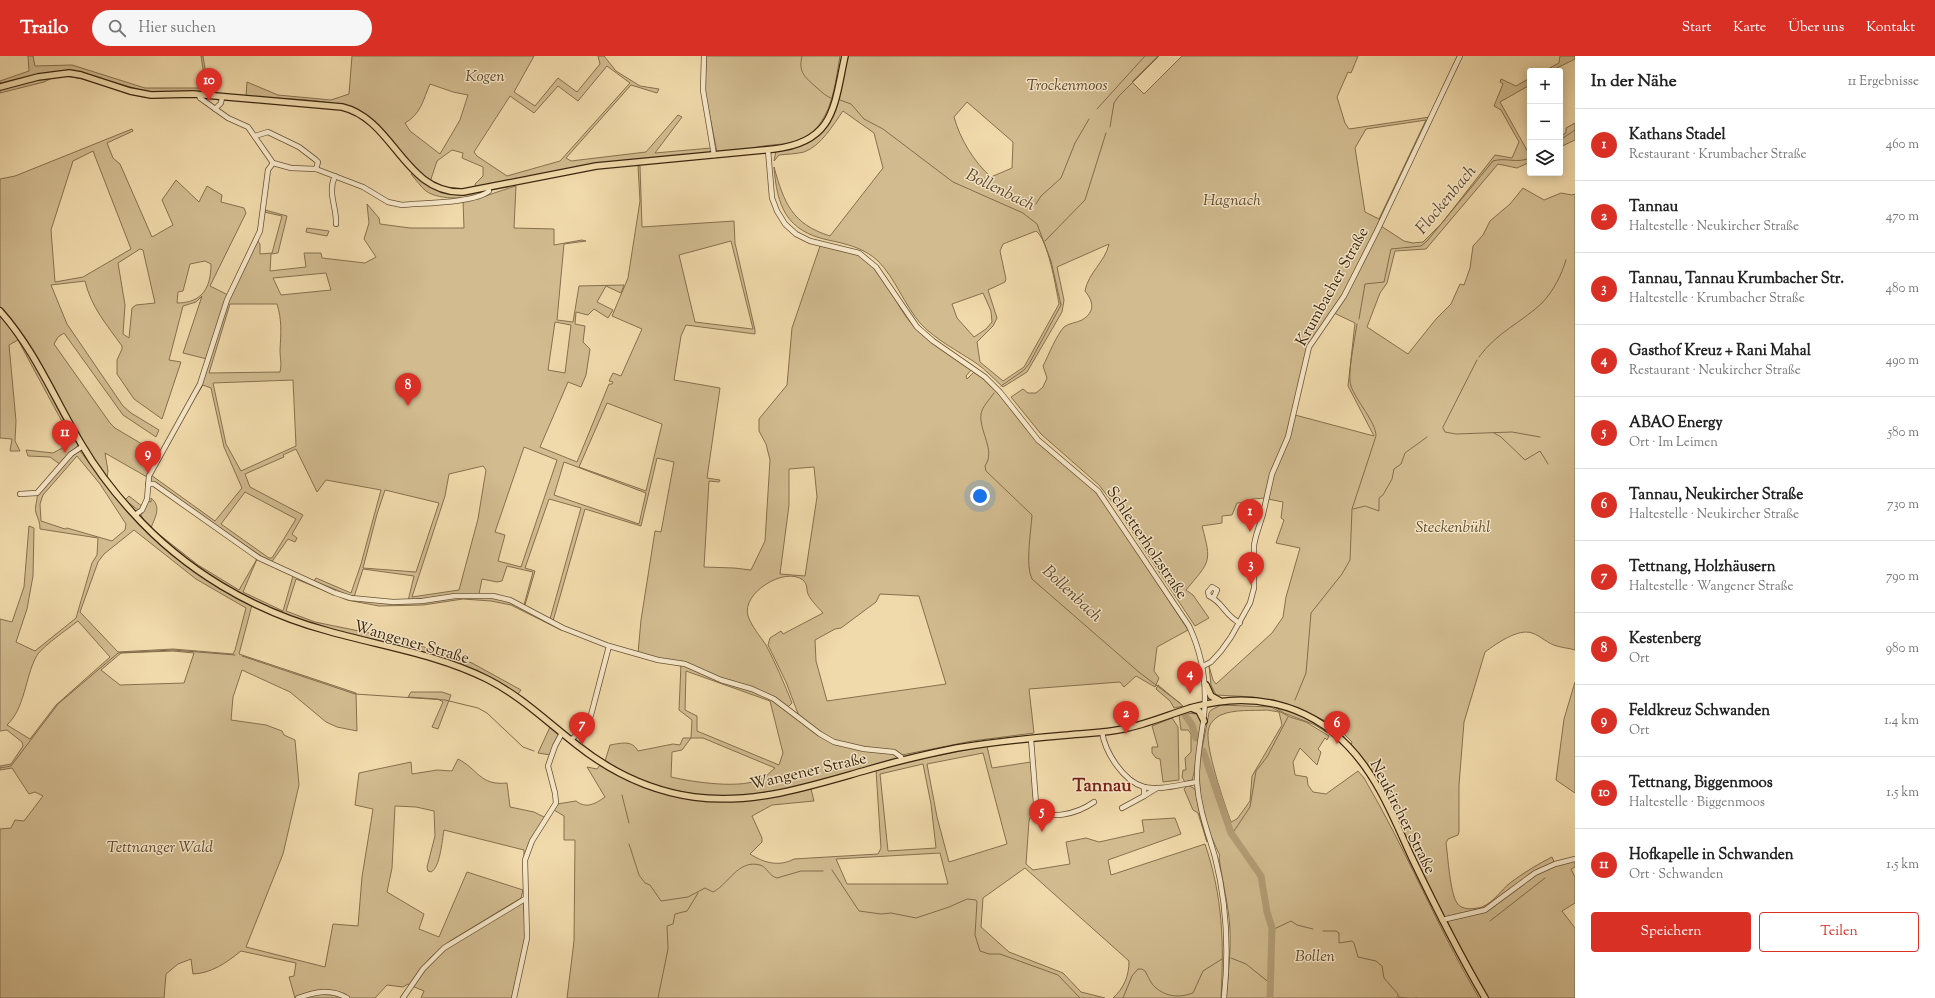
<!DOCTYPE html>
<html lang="de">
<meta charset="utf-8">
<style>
body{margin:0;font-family:"Sorts Mill Goudy",serif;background:#f6f6f6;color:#222}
.controls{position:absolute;right:12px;top:12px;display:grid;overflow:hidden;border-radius:4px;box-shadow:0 2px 10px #0003}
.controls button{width:36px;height:36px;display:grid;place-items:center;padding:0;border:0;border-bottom:1px solid #e0e0e0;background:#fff;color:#222;font:20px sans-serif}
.you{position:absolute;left:980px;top:440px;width:14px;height:14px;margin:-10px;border:3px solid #fff;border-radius:50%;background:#1a73e8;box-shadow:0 0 0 6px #1a73e833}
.badge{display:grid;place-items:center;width:26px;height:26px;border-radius:50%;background:#d93025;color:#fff;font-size:13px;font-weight:700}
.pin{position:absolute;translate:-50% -33px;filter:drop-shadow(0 1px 2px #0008)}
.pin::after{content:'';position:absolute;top:21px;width:14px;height:12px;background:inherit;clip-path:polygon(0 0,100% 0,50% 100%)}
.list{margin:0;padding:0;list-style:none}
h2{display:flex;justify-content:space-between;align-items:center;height:52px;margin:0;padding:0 16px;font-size:17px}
h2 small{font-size:13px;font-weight:400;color:#767676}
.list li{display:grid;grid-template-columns:26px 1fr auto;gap:12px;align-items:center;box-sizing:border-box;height:72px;padding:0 16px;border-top:1px solid #e0e0e0}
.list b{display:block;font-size:15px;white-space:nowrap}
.list p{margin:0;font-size:13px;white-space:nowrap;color:#767676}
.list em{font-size:13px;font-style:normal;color:#767676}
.actions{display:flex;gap:8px;padding:12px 16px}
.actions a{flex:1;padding:9px 0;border:1px solid #d93025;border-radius:4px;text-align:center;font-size:14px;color:#d93025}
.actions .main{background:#d93025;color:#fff}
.icon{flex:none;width:22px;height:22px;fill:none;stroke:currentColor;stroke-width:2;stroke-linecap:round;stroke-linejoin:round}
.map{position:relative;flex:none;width:1575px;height:942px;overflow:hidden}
header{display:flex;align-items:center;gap:24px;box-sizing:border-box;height:56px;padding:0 20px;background:#d93025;color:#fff}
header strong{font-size:19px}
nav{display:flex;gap:22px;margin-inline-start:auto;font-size:14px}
.search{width:280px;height:36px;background:#f6f6f6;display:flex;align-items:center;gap:10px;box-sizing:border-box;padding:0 14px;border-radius:22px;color:#767676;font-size:15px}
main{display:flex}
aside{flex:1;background:#fff}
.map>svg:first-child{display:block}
.green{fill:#d1bb8f;stroke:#86704e;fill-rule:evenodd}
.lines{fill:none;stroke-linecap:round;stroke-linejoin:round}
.stream{stroke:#826d4c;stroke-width:1}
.river{stroke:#b29c75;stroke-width:7}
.minor-casing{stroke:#685335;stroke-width:6}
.major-casing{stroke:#3a260e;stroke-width:8}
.minor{stroke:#f5e6c8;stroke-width:4.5}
.major{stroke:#f0d9aa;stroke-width:5.5}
.labels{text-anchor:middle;stroke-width:3;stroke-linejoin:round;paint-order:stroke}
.park-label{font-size:16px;font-style:italic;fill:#604b2e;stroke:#f5e6c8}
.street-label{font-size:16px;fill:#3a260e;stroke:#f5e6c8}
.water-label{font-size:17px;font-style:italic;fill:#5e492d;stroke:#f5e6c8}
.quarter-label{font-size:18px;font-weight:bold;fill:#7a1f14;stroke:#f5e6c8}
</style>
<header>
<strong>Trailo</strong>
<div class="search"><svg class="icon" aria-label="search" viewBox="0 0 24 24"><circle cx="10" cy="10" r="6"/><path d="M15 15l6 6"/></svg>Hier suchen</div>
<nav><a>Start</a><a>Karte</a><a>Über uns</a><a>Kontakt</a></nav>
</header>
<main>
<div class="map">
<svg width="1575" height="942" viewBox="0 0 1575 942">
<rect width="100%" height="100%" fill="#f0d9aa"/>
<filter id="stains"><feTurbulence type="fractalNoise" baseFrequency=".005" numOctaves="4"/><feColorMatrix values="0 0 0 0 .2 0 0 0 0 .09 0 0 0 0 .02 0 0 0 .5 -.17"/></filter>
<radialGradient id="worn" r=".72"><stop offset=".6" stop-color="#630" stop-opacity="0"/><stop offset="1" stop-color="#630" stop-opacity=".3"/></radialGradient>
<g class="green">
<polygon points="28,0 33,0 35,10 72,9 145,32 206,32 201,0 203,0 208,32 215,34 209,37 148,36 78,16 0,29 0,25 29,15"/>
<path d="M352,0H534L514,36L535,50L558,22L577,36L600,8L598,0H604L616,15L640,30L659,33L657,37L631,29L566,102L571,105L646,96L678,59L682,61L655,97L711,92L712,96L572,112L476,132L475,128L483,120V111L462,102L463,97L452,94L437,105L430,126C407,108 392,83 371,63C348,41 278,43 246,41L247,26L278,39L331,44L349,38ZM607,10L630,27L560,105L507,120L477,100L474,96L510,40L534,57L558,30L578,45ZM430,28L453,36L468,39L460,64L440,98L410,75L405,67C421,58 423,44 430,28Z"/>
<path d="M706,0H840C834,34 831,79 788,87C778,89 767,89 757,91V93L717,96L705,36Z"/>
<path d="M848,0H1158L1132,26L1144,38L1182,0H1358L1351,17L1348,16L1337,41L1345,67L1349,73L1430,61L1346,233L1309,289L1292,363L1266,442L1252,443L1250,446L1237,447L1232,459L1222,460V467L1202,470C1212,507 1210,505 1186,534L1193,539L1209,562L1195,570L1116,451L1099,429L1041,378L1011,341L1023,333L1028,337H1036L1043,331L1047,322L1043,310C1048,300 1057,278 1064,271C1069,267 1076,267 1082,264C1095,256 1094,246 1085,235C1088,217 1105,206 1109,188L1057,211L1064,244L1062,256L1027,316L1003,331C994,323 986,314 976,307C958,295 936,284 921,268C904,249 896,223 878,205C864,192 847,188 828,184C786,175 777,150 774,111C784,147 792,168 830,180L883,112L874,77L843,55C833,69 821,90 804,96C796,98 787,98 779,99L774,105L776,95C838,85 836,52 848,0ZM967,46L1013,86L1012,112L991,121C974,106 960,83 954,61ZM1426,64L1379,163L1365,156L1355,92L1366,73ZM1036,175C1048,183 1056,232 1059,248L1024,311L1003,325L980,306L977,286L993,270L997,262L988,234L1005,226L1006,223L1000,195L1003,188ZM983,237L991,255L992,266L986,273L974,281L957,262L952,248Z"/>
<polygon points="1560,0 1575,0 1575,3 1551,15 1544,15 1559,7"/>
<path d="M70,19L81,20L115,31L170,41C132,48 99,21 61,20Z"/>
<polygon points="56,20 44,26 0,37 0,33 29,24"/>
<path d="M1530,22V29L1500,46L1528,96H1530V106L1517,112L1498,108L1426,193L1395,195L1387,227L1380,237L1367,271L1408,298L1436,263L1451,248L1460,228L1464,229L1470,212L1473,190L1483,179L1490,165L1510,148L1523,132L1544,144L1561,137L1572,139L1575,138V594C1569,592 1563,592 1557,590C1548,588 1541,580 1532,577C1518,572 1496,588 1485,596L1464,666L1459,729V776L1458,779L1448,783L1446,787C1448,801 1450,837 1457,847C1462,855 1475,853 1482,851C1494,846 1501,834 1510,827C1523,817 1538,808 1552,801L1555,808L1547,810L1487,852L1445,861L1442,860L1363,703L1351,689L1352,686L1339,673L1326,665L1288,649L1253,641L1216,639L1211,629L1209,610L1213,624L1216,628L1272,577L1283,561L1286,541L1300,492L1276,487L1284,464L1281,462L1283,446L1268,443L1275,413L1295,359L1374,380L1348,330L1355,267L1334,257L1381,170L1404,185L1413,187L1423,186L1442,167L1495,99L1512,102L1519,86L1501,54L1494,50L1503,28L1500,26L1501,23L1516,30Z"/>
<polygon points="1575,67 1575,84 1560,91 1560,80 1566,77 1566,72"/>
<path d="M132,73L133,75L107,87L113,102L120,108L152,181L173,169L162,144L176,124L199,146L207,130L222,139L221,146L244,152L246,157L210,230L228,239L207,303L183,297L202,240L196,246L183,250L169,304L181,306L162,363L134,343L117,318V304L122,293V290C107,269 91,251 85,225L51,229L67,268L123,350L131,357L159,374L156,381L123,359L64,277L58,281L54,288L110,367L115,372L152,394L153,391L156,396L162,395L147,421L105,397L108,415L107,422L89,396L28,287L0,252V123L15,120ZM93,95L131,193L83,221L55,226L51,174L73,105ZM140,193L143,194L155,247L136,249L132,252L129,282L123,278L125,249L118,207ZM205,205L211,208C211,232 202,247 177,247L178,236L183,235L190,208Z"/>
<path d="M638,110H640L642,171L734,165L735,187L755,274V278L686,269L681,280L674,324L720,332L707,422L720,424L719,426L709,425L704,511L734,512L751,514L765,485L770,404L766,388L759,375V363L787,329L792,272L820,190C830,192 842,193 853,197C883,208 892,245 911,267C927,287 952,299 972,313L966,320L967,323L975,315L998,337L1040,389L1091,430L1105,447L1188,574L1157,591L1154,615L1159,622L1155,631L1136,620L1124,631L1120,626L1029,633L1034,677L972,685L902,699L896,696L849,689L828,682L799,660L786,626L768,589L770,582L781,575L783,578L823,557C818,551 811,545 808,538C806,533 808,529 803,524C785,510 741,537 748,560C752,571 760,580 766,589C776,608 784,627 792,647L788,651L764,636L638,597L641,564L655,475L661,476L674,406L657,402L641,470L585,453L553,565L550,563L581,452L549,443L525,512L535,515L525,549H524L533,516L507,510L502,525L497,526L482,523L479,538L408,545L414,520L363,513L354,541L314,525L316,522L351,537L361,508L381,434L326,424L317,436L296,393L283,399L284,401L245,418L250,431L303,459L292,478L297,482L295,486L288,483L271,507L150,424L151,419L215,465L242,432L224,391L211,332L203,329L185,358L202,325L225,253L257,184L260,188V198L272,197L282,160L264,156L265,154L287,160L278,197L271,198L270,215L306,211L304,197H321L322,202L365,207L376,201L364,183L369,167L367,148L379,162L380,168L410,172H464L463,145C481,143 498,135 516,130L514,172L554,173V189L582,184L586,185L564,188L557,264L573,266L579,230L624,229L621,237L606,230L597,246L613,254L608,262L594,253L588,259L576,256L575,268L585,270L583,286L590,293L586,319L581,331L568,326L540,391L577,406L609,328H612L613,326L609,325L613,317L621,320L642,273L612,260L628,222L640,145ZM731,185L753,273H752L695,266L679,199ZM326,217L331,234L281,239L273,222ZM230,248H277C282,264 281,277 280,294C280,303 282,307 280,316L209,317ZM555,266L571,269L565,317L548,314ZM293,324L296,390L241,415L226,388L213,327ZM607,347L662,368L646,435L579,411ZM524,391L557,404L521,511L498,505L505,479L495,476ZM564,406L646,437L639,468L554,439ZM483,410L486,414L478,463L459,534L412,541L445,440L449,418ZM814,411L817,441L805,520L780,518L789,449V413ZM385,434L439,447L416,516L363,512L377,458ZM245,436L296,463L272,502H269L221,468ZM880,538L919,540L946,628L827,645L816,605L815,584L835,573L841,572L876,546Z"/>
<path d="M413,117C427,131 444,139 465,137C472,137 480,134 487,134C473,144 440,145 426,135C421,131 416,124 411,118Z"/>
<polygon points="307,172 329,175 327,180 306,176"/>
<polygon points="0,258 30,300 79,388 61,409 50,401 28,400 26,394 53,397 73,386 18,284 9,289 16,365 15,385 20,395 10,395 12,383 0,382"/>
<path d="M80,395L123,450L158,485L197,517L252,549L239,598L356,637L357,675L337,671L326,666L290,636L242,614L233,641L231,664L266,669L282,675L284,679L295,684L299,729L283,798L246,891L325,911L333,868L358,870L362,821L373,753L355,749L359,717L411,706L412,718L437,714L452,715L458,703C478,713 480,730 507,727L510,751L534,756L546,762L531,782L524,802V794L444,774C442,785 440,812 431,816L428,815L427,811L435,780L434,755L416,751L395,750L392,812L387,836L424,858L419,873L439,881L467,816L523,834L521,842L450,885L430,902L410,929L408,928L403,931L387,929L375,942H295L289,921L294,920L296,907L241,895C226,907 212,917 193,918L191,903L178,908L166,918L164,942H0V773L11,772L15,764L24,765L43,740L35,736L29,738L12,712L0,714V710L11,708L23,690L22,686L7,674L0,675V563L12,566L24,531L29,470L34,472L33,520L27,553L16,586L35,595L76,562L92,507L97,499L98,482L40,473C40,466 38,463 36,457C34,451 38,444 37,438L68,402ZM77,400L100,428L126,468L125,474L112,485L67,472L65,473L41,465L40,448L43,439ZM134,474L196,523L246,552L235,594L233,598L173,593L118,596L80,556L98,506L104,498ZM78,565L110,601L56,649L30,683L7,669C25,652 25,622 36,601C40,592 69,572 78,565ZM173,595L194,597L184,627L120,629L101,614L121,597Z"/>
<polygon points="129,440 143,451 138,454 125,444"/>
<path d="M151,442C162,451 155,461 151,472L198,509L239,534L257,503L243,536L283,555L293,520L276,512L333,536L377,546L448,541H492L512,546L563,573L561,574L511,549L491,545L463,543L423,549L379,550L347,544L296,523L286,555L315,566L403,584L472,607L521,634L518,638C500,627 481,616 461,608C409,589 353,582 301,564C255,549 212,524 175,493C164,484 146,472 141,459L148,445L151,446Z"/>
<path d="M681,608L751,633L774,644L833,687L891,697L900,702C795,732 707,768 605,705L610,689C622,687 632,684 638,695L673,688L680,689L683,682H691L692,664L679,654ZM686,615L770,645L783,697L779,709L697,675V660L685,654ZM691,682H703L775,712C771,715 767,720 763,722C743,734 693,726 671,721L672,696L682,694Z"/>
<polygon points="1575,626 1575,737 1556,724 1564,663"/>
<polygon points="1158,629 1183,650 1174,652 1170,645 1156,633"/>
<polygon points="411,636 442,636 451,639 438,673 432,671 443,646 438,643 408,641"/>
<path d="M1221,649L1271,651L1290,661L1306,666L1329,680L1327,684L1325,682L1318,693L1321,696L1317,709L1300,692L1293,706L1295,719L1307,721L1308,729L1313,736L1326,738L1358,715L1364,722C1406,793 1437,871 1479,942H1226C1228,919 1231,897 1230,874C1229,850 1222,825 1219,801L1220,800L1211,780L1204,759L1200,738L1199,708L1209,657L1211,654ZM1267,654L1279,656L1282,669L1252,720L1250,745L1237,763L1231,766C1225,749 1203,687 1209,672C1210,667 1216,661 1221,659C1234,653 1253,655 1267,654Z"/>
<path d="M1273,650C1290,655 1321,664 1331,679L1313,668L1284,657Z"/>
<path d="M1186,657L1198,658C1200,661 1201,664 1201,667C1201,674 1194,721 1192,724L1185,726L1182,721L1183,714H1186L1185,702L1191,696V678L1188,674H1181L1179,659Z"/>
<polygon points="1172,662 1178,671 1179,724 1163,726 1160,703 1156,702 1152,697 1152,691 1158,691 1152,670"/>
<polygon points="550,671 561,680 551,699 538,697"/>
<path d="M987,690L992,712L1031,706L1034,750L1029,765L1026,808L1033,814L1070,808L1066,786L1086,782L1099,786L1144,776L1142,764L1175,762L1181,778L1108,804L1111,819L1205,788C1223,842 1224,886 1221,942H1113C1124,932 1129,920 1129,905L1025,812L983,842L981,871L1009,896L1063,917L1081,936L1105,942H567L574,885L575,784H564V760L554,754L557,748L576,745C586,753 595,748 605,741L587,711L597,713L600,709C676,751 728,753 811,733L814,745L772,749L752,760L762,782V786L750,798C764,807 779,811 794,803L878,798L881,792L876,714L924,702ZM983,697L1007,788L949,806L937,761L927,708ZM923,708L931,748L936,792L888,795L880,718ZM940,797L948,828H847L836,803Z"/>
<polygon points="1188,729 1195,733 1200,760 1207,786 1198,757 1193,754 1184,733"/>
<polygon points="1575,804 1575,811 1571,813 1575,821 1575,847 1562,855 1575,872 1575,942 1488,942 1464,900 1447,865 1478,857 1524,825 1553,809"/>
<polygon points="523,845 527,879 513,942 421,942 424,935 412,930 429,907 442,895"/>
</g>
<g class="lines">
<g class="stream">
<path d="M802,0C798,17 805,21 816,31C822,36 824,39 831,42"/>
<polyline points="840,44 851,48 864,63 883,73 953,126 1023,157 1037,168 1051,205 1061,249 1029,308 1024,314 1001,330"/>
<polyline points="1097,53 1145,0"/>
<polyline points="1110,71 1114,47 1118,41 1159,0"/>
<polyline points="1560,84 1575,74"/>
<polyline points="1036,148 1041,140 1061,122 1075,87 1089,63"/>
<polyline points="1045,185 1085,144 1106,77"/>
<path d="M1359,263L1365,228L1384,226L1391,193L1421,190L1427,185L1493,105C1506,101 1516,108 1530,102"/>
<path d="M1479,301C1497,276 1521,267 1542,247C1554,234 1561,220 1566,204"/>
<path d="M994,337C990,343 982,351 981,358C979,376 996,394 985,410L986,415L1032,459C1031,476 1025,509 1032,523L1140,617L1180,647"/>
<polyline points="1443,371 1477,304"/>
<polyline points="1443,372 1445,376 1456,378 1512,376 1540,381"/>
<polyline points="1494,377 1501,381 1525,404 1540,395 1548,408"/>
<polyline points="1353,453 1365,450 1379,455 1379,442 1383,439 1392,423 1394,413 1401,408 1405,397 1427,381"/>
<polyline points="242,600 355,638 445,644 478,652 487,657 523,691 534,695"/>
<path d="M1295,644L1306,617L1311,557L1342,518L1350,504L1352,453L1376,380C1376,366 1356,345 1351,330C1347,319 1355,282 1357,268"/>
<polyline points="0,712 11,710 58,648 118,597 173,594 235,599"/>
<polyline points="622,739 629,767"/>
<polyline points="1232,778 1250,751 1256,715 1267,701 1288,661"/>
<path d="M629,788L639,819L645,827L650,829L661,845L688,841L705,832L713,836C728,829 738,803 760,809C767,811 769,820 777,822L801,815H823"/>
<polyline points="832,814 859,855 881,858 891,857 916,862 949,851 967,843 976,844 977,846 975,879 980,895 989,898 1000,898 1058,919 1080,942"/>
<polyline points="1490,865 1545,822"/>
<polyline points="1272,874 1291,865 1297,869 1313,873"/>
<polyline points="1323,875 1336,875 1339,877 1339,887 1352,885 1354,887 1358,901 1376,905 1382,910 1384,922 1398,938 1398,941 1407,942"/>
<polyline points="1231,902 1246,908 1271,928"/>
<polyline points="658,942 668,893 667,870 673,868 675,858 687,855 698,837"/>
<path d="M1123,942L1132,920L1138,913H1142L1145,915C1148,920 1151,928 1155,931C1166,941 1179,942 1193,937L1203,915L1222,903"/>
<polyline points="1416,942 1417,942"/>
</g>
<g class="river">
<polyline points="1185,659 1192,669 1196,682"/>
<polyline points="1203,695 1231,777 1261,820 1267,856 1272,872 1270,942"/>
</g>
<g class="minor-casing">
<g id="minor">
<polyline points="704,0 703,34 714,99"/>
<path d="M199,39L200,42L228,62L248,71L273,107L291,112L316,113L363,131L388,146L402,149C422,147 475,147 489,135L488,132"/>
<polyline points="215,53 221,47 222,41"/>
<polyline points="255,80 268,76 299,91 316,104 318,106 316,113"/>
<path d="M768,94L772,142L777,155L785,168L796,178L810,185L859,197L876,211L917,271L933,285L985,321L1000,336L1038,384L1098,435L1189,570C1204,602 1208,633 1203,667C1200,687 1196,707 1197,727C1199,754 1208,776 1215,801C1227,848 1229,894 1224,942"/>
<path d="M335,120C327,137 337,151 336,168"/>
<polyline points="148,428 154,428 259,502 335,537 351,542 393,546 422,545 455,540 493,540 510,544 563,572 609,590 591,659 587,668 571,684"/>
<polyline points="20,438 37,437 71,398 83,390"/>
<polyline points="135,459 142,454 147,443 149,420 200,328 227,244 260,175 268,114 273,107"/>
<path d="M1214,541L1217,534L1212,531L1208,536L1209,540C1224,547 1224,559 1240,567"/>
<polyline points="609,590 658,604 685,608 721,624 752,633 774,643 820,678 834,686 864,693 894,696 901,701 902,704"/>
<polyline points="1203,610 1211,606 1221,595 1231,581 1250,547 1254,532 1254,489 1256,480 1263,458 1272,418 1288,381 1309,291 1344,240 1377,175 1460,0"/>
<path d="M1102,676C1105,696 1123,725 1144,731C1160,735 1181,728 1197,726"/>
<path d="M1031,683L1036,747C1044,769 1080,756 1094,746"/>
<polyline points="1144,740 1157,732"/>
<polyline points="1122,752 1144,740 1144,731"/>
<polyline points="1442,864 1485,854 1535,817 1555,808 1575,803"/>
<path d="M298,942C315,936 331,932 347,942"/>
<polyline points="403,942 423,913 444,892 525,843"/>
<polyline points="514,942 527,882 525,804 532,785 556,747 555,737 548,710 555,690 562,677"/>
</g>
</g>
<g class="major-casing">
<g id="major">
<path d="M0,31L38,21L69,17L81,19L130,35L151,39L193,38L342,51C394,63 404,138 463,136L596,110L774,93C835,86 834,50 845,0"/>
<path d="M0,255C35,294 55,344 82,389C96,413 113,435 132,456C184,514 253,555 328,575C381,590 437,598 487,623C521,640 547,666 577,689C611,716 651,735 694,741C754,749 810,730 867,714C897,705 927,698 957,692C994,686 1031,682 1068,679C1086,677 1105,677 1123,673C1148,668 1170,658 1194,651C1250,635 1307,647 1348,690C1378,721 1394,763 1412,802C1435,850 1458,896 1485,942"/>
<polyline points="1206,629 1211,640 1220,645"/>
<polyline points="1191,652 1199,655 1204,665"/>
</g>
</g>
<use href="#minor" class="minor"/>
<use href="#major" class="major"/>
</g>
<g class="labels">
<g class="park-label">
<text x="485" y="25">Kogen</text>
<text x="1067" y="34">Trockenmoos</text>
<text x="1232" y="149">Hagnach</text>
<text x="1453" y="476">Steckenbühl</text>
<text x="160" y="796">Tettnanger Wald</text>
<text x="1315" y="905">Bollen</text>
</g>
<g class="street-label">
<text transform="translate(1331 230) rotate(-61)" y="6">Krumbacher Straße</text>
<text transform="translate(1148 486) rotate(56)" y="6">Schletterholzstraße</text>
<text transform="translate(412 585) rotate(16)" y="6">Wangener Straße</text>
<text transform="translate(808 714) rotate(-13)" y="6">Wangener Straße</text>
<text transform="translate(1404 760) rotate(63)" y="6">Neukircher Straße</text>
</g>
<g class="water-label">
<text transform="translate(1001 133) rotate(26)" y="6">Bollenbach</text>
<text transform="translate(1445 143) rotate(-50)" y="6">Flockenbach</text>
<text transform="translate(1073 537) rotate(43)" y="6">Bollenbach</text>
</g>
<g class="quarter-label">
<text x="1102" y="735">Tannau</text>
</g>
</g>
<rect width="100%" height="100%" filter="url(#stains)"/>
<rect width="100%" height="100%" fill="url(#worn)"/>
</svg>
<div class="controls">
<button>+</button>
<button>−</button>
<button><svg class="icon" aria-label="layers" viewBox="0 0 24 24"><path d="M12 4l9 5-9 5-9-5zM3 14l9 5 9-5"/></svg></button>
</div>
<div class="you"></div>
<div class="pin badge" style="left:1250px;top:476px">1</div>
<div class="pin badge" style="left:1126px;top:678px">2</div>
<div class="pin badge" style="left:1251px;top:529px">3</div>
<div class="pin badge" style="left:1190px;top:638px">4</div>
<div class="pin badge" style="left:1042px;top:776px">5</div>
<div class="pin badge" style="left:1337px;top:688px">6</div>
<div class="pin badge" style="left:582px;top:689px">7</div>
<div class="pin badge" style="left:408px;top:350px">8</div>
<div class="pin badge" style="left:148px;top:418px">9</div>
<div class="pin badge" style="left:209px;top:45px">10</div>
<div class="pin badge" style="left:65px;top:397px">11</div>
</div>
<aside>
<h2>In der Nähe<small>11 Ergebnisse</small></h2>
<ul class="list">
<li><span class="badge">1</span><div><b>Kathans Stadel</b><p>Restaurant · Krumbacher Straße</p></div><em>460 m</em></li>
<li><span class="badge">2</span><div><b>Tannau</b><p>Haltestelle · Neukircher Straße</p></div><em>470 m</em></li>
<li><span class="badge">3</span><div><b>Tannau, Tannau Krumbacher Str.</b><p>Haltestelle · Krumbacher Straße</p></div><em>480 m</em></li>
<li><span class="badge">4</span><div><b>Gasthof Kreuz + Rani Mahal</b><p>Restaurant · Neukircher Straße</p></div><em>490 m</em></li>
<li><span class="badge">5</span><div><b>ABAO Energy</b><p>Ort · Im Leimen</p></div><em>580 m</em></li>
<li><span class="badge">6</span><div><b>Tannau, Neukircher Straße</b><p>Haltestelle · Neukircher Straße</p></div><em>730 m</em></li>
<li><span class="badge">7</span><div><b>Tettnang, Holzhäusern</b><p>Haltestelle · Wangener Straße</p></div><em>790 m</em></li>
<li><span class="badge">8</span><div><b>Kestenberg</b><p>Ort</p></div><em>980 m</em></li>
<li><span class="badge">9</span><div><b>Feldkreuz Schwanden</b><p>Ort</p></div><em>1.4 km</em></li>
<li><span class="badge">10</span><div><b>Tettnang, Biggenmoos</b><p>Haltestelle · Biggenmoos</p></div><em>1.5 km</em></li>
<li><span class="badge">11</span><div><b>Hofkapelle in Schwanden</b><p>Ort · Schwanden</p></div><em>1.5 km</em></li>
</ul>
<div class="actions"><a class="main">Speichern</a><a>Teilen</a></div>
</aside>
</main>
